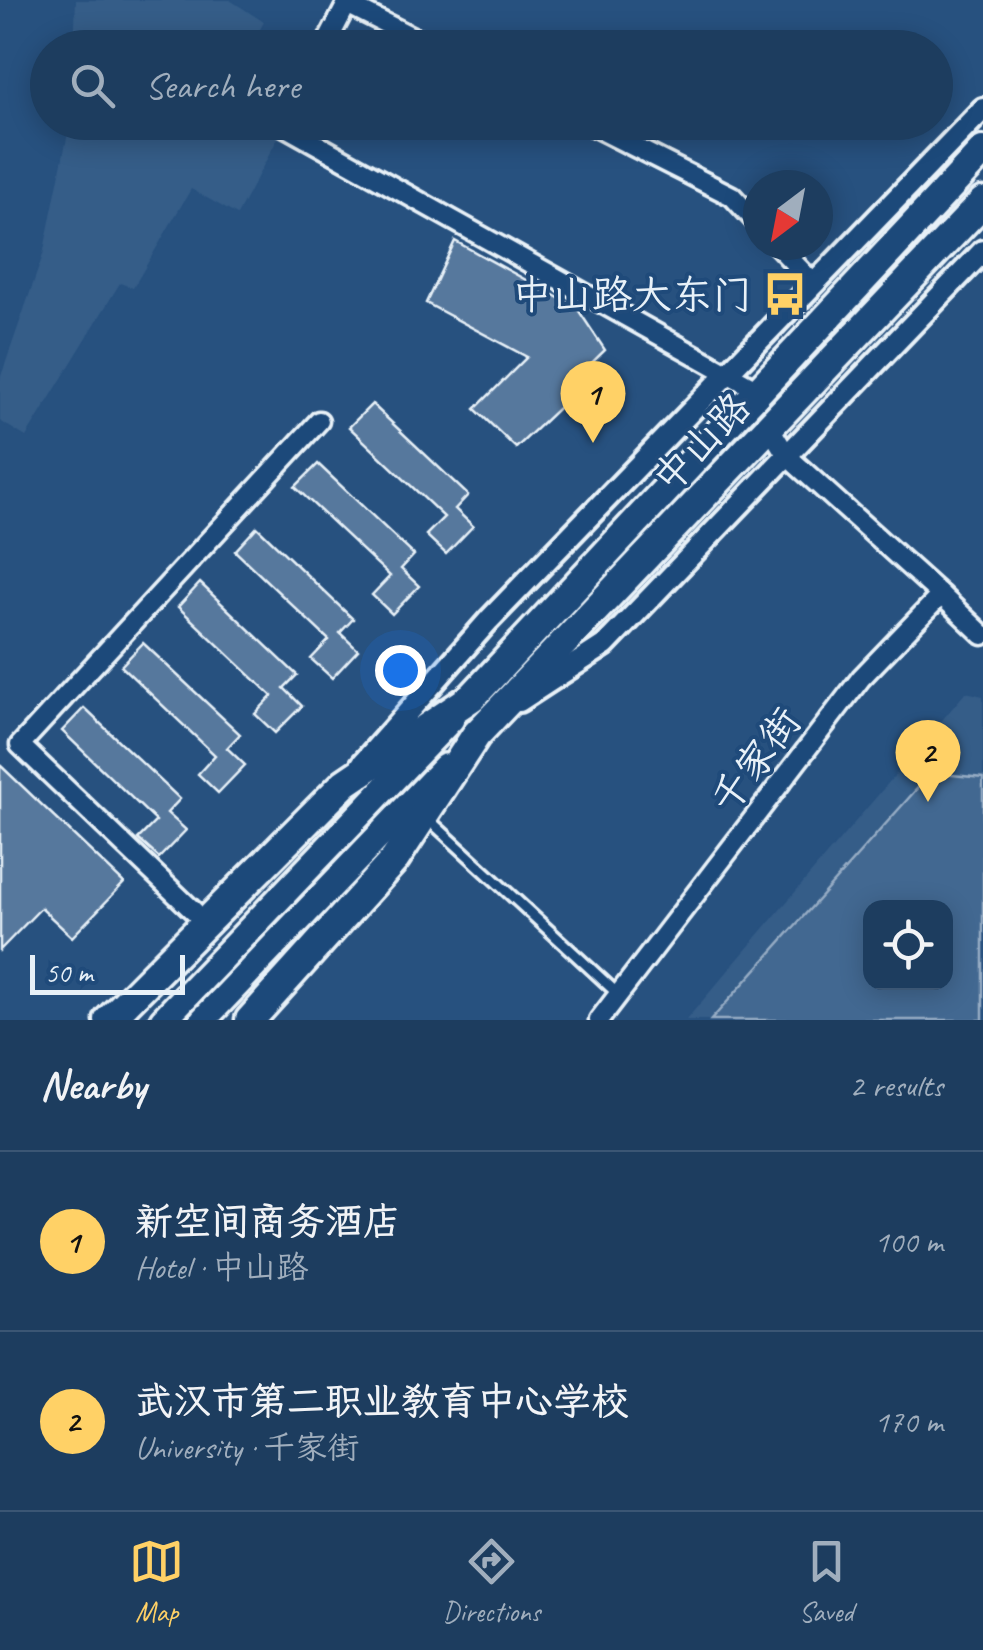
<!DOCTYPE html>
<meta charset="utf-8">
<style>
body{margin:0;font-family:Caveat,"LXGW WenKai TC",sans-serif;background:#2a4868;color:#f1f3f6}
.controls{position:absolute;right:30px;bottom:30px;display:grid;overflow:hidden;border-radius:20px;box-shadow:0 5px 25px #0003}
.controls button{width:90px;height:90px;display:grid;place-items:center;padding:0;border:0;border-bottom:2px solid #3b5674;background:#1d3d5f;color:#f1f3f6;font:50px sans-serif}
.compass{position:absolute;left:743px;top:170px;width:90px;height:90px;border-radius:50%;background:#1d3d5f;box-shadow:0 5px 25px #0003;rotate:212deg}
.scale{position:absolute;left:30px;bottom:25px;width:155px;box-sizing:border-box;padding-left:10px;border:5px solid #e8f1f8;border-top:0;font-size:28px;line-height:35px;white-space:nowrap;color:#e8f1f8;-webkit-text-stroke:8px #1f4a7a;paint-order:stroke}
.you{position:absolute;left:400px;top:670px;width:35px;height:35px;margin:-25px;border:8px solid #fff;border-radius:50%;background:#1a73e8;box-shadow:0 0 0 15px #1a73e833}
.badge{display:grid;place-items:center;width:65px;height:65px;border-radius:50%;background:#ffd166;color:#111;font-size:32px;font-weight:700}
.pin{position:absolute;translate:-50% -82px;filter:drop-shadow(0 2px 5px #0008)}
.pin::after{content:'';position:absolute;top:52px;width:35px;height:30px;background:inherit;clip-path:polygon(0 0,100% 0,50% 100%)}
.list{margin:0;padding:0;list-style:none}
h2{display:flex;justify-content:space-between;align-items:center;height:130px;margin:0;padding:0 40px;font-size:42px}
h2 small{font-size:32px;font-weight:400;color:#a0aebd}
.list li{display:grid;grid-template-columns:65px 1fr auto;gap:30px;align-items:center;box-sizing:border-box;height:180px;padding:0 40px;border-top:2px solid #3b5674}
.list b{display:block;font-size:38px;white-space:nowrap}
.list p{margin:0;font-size:32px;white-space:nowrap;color:#a0aebd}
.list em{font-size:32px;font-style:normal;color:#a0aebd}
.icon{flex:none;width:55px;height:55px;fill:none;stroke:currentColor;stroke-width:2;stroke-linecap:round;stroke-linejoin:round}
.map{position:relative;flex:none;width:983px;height:1020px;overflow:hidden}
.search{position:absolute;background:#1d3d5f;box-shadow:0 5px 25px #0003;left:30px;right:30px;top:30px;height:110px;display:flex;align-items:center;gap:25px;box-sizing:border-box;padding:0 35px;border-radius:55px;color:#a0aebd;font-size:38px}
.sheet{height:490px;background:#1d3d5f}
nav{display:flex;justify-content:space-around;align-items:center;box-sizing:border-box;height:140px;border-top:2px solid #3b5674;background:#1d3d5f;font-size:28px;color:#a0aebd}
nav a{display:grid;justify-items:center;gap:5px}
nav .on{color:#ffd166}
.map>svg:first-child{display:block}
.built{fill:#355d88;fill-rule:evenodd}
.green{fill:#436891;stroke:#96acc4;stroke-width:2.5;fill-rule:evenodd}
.building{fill:#57789d;stroke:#e8f1f8;stroke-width:2.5}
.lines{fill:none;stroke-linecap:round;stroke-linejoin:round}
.service-casing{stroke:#e8f1f8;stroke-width:16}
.minor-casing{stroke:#e8f1f8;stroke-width:25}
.tertiary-casing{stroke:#e8f1f8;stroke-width:28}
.primary-casing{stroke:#e8f1f8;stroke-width:32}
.trunk-casing{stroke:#e8f1f8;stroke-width:35}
.service{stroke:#1f4a7a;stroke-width:9}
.minor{stroke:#1f4a7a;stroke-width:18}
.tertiary{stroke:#1f4a7a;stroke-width:20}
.primary{stroke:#1f4a7a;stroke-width:25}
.trunk{stroke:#1f4a7a;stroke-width:28}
.labels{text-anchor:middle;stroke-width:8;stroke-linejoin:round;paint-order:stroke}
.poi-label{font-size:40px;fill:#e8f1f8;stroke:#1f4a7a;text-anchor:end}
.street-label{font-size:40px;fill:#e8f1f8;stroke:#1f4a7a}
</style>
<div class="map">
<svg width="983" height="1020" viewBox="0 0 983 1020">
<rect width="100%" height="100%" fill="#27517f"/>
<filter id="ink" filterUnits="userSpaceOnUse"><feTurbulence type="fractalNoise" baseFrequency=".01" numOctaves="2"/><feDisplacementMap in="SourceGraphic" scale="20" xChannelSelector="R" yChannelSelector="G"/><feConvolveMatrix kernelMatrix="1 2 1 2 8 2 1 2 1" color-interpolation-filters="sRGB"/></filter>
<g filter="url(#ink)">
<g class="built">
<polygon points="76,0 230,0 264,22 250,47 74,47"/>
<polygon points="70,123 286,123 237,215 191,189 133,288 120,283 26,437 0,421 0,379 43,255"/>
<path d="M966,692L983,696V1020H686ZM870,908H946V982H870Z"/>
</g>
<path class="green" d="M931,773L983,778V1020H711ZM870,908H946V982H870Z"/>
<g class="building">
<polygon points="455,241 577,308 605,350 566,388 573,394 516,448 475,409 527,357 426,303"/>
<polygon points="372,404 468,495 455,509 473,526 446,554 426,535 444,517 349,427"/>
<polygon points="318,464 414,555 401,569 419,586 392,614 372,595 390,576 295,487"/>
<polygon points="257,527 353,619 340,633 358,650 332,678 311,659 329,640 235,551"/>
<polygon points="200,583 297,675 284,688 302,706 275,733 255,714 272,696 178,607"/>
<polygon points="143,643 240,734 227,748 245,765 218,793 198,774 215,755 121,666"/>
<polygon points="84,708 180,799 167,813 186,830 159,858 138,839 156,821 62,731"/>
<polygon points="0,765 124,883 72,937 41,908 0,950"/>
</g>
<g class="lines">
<g class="service-casing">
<polyline id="service" points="426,817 619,995"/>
</g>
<g class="minor-casing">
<g id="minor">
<polyline points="347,4 434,48"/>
<polyline points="324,48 349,0"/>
<polyline points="286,122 284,126 756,389"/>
<polyline points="585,122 732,196 758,224"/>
<polyline points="777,245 813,283"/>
<polyline points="770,428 787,456 941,595"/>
<polyline points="206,923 20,745 319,421"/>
<polyline points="599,1020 861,678 941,595 983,635"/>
</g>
</g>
<g class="tertiary-casing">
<g id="tertiary">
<polyline points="519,701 605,645 983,251"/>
<polyline points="362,764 489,620 983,109"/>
</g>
</g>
<g class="primary-casing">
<g id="primary">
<polyline points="163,1020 451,719"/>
<polyline points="203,1020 445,767"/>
</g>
</g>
<g class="trunk-casing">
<g id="trunk">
<polyline points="109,1020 345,783 472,697 983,151"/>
<polyline points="250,1020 395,859 476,735 983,202"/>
</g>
</g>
<use href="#service" class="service"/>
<use href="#minor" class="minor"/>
<use href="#tertiary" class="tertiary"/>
<use href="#primary" class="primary"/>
<use href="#trunk" class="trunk"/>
</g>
</g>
<defs>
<g id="bus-bare" transform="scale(3.45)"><path d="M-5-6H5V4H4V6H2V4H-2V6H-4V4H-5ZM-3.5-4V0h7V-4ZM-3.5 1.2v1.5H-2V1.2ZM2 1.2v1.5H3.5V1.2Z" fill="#ffd166" stroke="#1f4a7a" stroke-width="2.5" paint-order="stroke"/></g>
</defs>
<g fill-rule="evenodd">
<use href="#bus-bare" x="785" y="294"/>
</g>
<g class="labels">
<g class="poi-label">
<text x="752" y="308">中山路大东门</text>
</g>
<g class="street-label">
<text transform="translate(701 442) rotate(-46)" y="14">中山路</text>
<text transform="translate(755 760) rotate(-53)" y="14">千家街</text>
</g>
</g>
</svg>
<div class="controls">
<button><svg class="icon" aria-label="locate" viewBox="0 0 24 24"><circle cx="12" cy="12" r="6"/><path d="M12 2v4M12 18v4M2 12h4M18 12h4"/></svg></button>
</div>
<svg class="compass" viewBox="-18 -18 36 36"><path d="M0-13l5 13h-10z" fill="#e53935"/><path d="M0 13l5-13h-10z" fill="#a0aebd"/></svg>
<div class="scale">50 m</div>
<div class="you"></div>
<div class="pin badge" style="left:593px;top:443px">1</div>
<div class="pin badge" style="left:928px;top:802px">2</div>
<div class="search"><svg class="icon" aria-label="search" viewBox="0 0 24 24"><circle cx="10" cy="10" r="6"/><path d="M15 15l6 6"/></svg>Search here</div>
</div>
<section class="sheet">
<h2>Nearby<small>2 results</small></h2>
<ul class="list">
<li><span class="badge">1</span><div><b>新空间商务酒店</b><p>Hotel · 中山路</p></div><em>100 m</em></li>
<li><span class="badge">2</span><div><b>武汉市第二职业教育中心学校</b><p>University · 千家街</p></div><em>170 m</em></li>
</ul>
</section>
<nav>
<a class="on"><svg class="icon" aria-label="map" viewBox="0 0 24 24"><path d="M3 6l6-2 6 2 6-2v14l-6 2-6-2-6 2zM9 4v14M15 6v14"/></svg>Map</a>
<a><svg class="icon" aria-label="directions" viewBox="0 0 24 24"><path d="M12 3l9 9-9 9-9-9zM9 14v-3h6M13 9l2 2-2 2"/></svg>Directions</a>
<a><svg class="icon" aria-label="saved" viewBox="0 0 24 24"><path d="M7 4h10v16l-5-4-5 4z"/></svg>Saved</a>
</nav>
